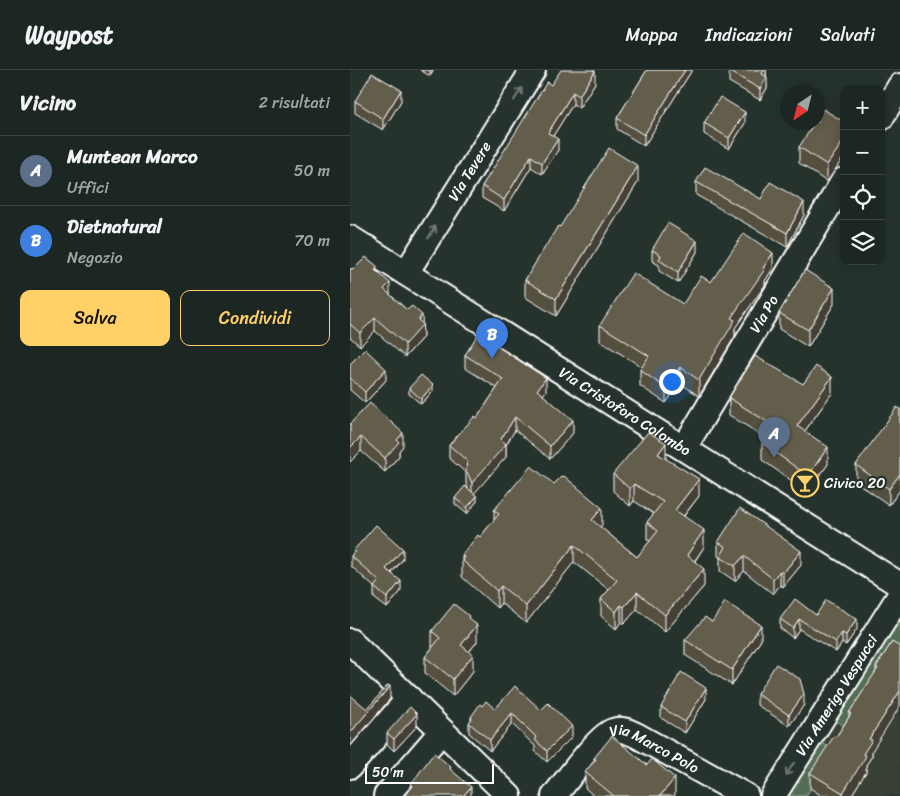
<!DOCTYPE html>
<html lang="it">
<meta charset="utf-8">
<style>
body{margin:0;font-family:Sriracha,sans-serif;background:#29322f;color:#f1f3f6}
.controls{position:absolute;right:15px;top:15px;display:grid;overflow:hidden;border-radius:10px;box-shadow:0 2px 12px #0003}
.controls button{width:45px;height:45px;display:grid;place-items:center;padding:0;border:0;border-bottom:1px solid #3a4340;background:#1c2622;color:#f1f3f6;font:25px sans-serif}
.compass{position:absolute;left:430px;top:15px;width:45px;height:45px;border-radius:50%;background:#1c2622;box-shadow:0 2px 12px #0003;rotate:215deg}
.scale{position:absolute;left:15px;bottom:12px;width:129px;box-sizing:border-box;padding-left:5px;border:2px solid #fff;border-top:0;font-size:14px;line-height:18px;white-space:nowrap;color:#fff;-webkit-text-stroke:4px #26332d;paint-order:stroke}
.you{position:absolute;left:321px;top:311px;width:18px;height:18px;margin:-12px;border:4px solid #fff;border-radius:50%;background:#1a73e8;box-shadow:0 0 0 8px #1a73e833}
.badge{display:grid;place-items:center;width:32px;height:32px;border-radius:50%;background:#ffd166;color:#fff;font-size:16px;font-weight:700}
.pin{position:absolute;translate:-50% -41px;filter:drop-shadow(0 1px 2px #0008)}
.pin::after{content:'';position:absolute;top:26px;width:18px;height:15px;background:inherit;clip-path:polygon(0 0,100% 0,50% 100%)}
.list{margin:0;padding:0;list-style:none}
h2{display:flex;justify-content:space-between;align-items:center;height:65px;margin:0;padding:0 20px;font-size:21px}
h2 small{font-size:16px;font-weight:400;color:#a0a5a5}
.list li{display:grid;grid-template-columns:32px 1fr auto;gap:15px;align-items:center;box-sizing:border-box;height:70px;padding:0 20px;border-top:1px solid #3a4340}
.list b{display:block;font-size:19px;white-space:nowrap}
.list p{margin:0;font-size:16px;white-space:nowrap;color:#a0a5a5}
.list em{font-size:16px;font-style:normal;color:#a0a5a5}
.actions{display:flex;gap:10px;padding:15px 20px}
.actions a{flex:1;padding:11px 0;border:1px solid #ffd166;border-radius:10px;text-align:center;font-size:18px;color:#ffd166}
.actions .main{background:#ffd166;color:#111}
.icon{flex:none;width:28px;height:28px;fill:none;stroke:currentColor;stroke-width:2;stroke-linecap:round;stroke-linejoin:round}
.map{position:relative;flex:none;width:550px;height:726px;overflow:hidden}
header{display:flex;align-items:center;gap:30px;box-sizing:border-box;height:70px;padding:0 25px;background:#1c2622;border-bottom:1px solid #3a4340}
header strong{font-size:24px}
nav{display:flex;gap:28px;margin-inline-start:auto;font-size:18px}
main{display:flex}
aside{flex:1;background:#1c2622}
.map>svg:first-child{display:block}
.built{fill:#384036}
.green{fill:#536e55;stroke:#a9b6aa}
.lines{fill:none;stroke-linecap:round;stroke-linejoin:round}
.minor-casing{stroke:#fff;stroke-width:28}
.minor{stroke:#26332d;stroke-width:24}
.wall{fill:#555041;stroke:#fff}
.shaded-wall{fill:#454135;stroke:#fff}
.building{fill:#635d4c;stroke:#fff}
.oneway{stroke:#727a76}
.labels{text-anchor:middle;stroke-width:4.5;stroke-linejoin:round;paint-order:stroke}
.street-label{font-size:15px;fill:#fff;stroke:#26332d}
.poi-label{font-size:15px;fill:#fff;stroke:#26332d;text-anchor:start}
</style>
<header>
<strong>Waypost</strong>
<nav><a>Mappa</a><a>Indicazioni</a><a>Salvati</a></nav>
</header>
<main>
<aside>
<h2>Vicino<small>2 risultati</small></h2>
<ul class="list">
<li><span class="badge" style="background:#5c6f8a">A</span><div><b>Muntean Marco</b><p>Uffici</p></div><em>50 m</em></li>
<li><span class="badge" style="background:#3f7fe0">B</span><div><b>Dietnatural</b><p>Negozio</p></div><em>70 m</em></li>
</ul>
<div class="actions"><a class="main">Salva</a><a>Condividi</a></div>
</aside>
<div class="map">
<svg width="550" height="726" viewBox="0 0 550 726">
<rect width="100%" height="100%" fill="#26332d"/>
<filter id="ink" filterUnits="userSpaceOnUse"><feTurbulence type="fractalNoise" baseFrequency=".02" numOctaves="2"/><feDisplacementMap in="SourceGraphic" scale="10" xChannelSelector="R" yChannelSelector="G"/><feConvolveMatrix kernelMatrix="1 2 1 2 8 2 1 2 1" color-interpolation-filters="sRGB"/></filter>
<g filter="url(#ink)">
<polygon class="built" points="550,548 550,726 438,726 438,724"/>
<g class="green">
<polygon points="550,548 550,593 499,659 485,650"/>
<polygon points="471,672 480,678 480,688 456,726 438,726"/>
</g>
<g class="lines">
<g class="minor-casing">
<g id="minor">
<polyline points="531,48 550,16"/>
<path id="s1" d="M0,168L550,515"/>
<polyline points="0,198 17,178"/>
<path id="s2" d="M56,203L183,0"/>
<path id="s3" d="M334,378L494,110"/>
<polyline points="0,571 159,726"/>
<polyline points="0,696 59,628"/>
<polyline points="36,726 92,661"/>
<path id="s4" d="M204,726C216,712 248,666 263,661C271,658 278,661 286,665L396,726"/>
<path id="s5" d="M423,726L550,525"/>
</g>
</g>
<use href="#minor" class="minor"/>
</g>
<g class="wall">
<polygon points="70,0 83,0 80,6"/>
<polygon points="297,0 342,0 294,76 267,59 267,48"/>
<polygon points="416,0 417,18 410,30 379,12 379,1"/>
<polygon points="245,13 229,38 223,34 203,66 208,80 192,104 181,97 154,141 132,128 132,116 201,15"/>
<polygon points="5,31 51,31 33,60 5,43"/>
<polygon points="494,52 494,86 477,112 449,93 449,77"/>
<polygon points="354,53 395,53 379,79 354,64"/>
<polygon points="288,112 206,246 175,227 175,210 210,157"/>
<polygon points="346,112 411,129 454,145 437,177 346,125"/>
<polygon points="302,180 347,182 328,213 309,201 309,195 302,191"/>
<polygon points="423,198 415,211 415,215 385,258 385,266 349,326 330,313 316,333 290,316 290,300 292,297 250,271 250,255 333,234 361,212"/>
<polygon points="0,199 28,202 40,225 72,253 73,267 55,287 25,261 10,276 0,267"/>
<polygon points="484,234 458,277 429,259 429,243"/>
<polygon points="115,285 196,321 193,325 223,363 200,389 165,360 156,374 156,387 124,423 127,431 117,444 105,434 105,428 118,419 116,413 116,403 99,388 99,375 127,348 147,318 115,298"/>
<polygon points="0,294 36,310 15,333 0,320"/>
<polygon points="453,314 482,323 455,361 478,394 458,422 412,390 412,373 416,368 379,345 379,328"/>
<polygon points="59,318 83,321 71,334 59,324"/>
<polygon points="550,339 550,420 539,435 506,412 506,395"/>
<polygon points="0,354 53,376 49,381 49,386 35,402 11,381"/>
<polygon points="316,389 349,426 334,446 354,477 345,491 354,516 315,562 287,539 274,554 271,552 266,559 251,546 251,529 259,520 224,492 176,553 151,533 147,538 112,507 112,485 130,467 144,450 144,440 252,455 250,457 287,487 300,471 297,469 297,452 304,444 284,431 280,436 263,421 263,404"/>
<polygon points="368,472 451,495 433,517 430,515 423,524 394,501 385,511 370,501 370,488 368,486"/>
<polygon points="4,480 53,489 42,503 51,521 37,538 24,528 24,517 1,496 1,486 4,482"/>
<polygon points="466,545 507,559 496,575 492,573 486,582 449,559 443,568 430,558 430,549"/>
<polygon points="119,549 127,572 119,582 123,601 103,626 75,603 75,587 82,578 82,561"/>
<polygon points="362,552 411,570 382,615 335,585 335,570"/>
<polygon points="542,572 522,681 522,686 516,695 516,702 501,726 472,726 460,718 460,703 486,667 499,647 499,643 526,602 526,597"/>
<polygon points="407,624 454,635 439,656 407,635"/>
<polygon points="356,629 335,663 311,648 311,637"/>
<polygon points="132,636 145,639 191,640 222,667 197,692 185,681 185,676 162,654 140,681 119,663 119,653 121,650 121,647"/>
<polygon points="67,656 44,681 37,674 37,663"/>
<polygon points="244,688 325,725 324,726 244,726 235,718 235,702 244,691"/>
</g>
<g class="shaded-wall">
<polygon points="80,0 83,0 80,6"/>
<polygon points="335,0 342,0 294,76 294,65"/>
<polygon points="414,0 416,0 416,9 412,4"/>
<polygon points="245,1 245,13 229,38 229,26"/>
<polygon points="417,7 417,18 410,30 410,19"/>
<polygon points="51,20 51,31 33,60 33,49"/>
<polygon points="223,22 223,34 198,74 198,63"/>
<polygon points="395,42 395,53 379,79 379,68"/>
<polygon points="208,69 208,80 192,104 192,93"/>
<polygon points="494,70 494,86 477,112 477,95"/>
<polygon points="181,86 181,97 154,141 154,130"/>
<polygon points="288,96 288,112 206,246 206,229"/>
<polygon points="454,132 454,145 437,177 437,163"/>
<polygon points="347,171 347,182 328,213 328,202"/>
<polygon points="423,183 423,198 415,211 415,215 385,258 385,266 349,326 349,310 381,248"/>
<polygon points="40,213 40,226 34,219"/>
<polygon points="484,218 484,234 458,277 458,260"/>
<polygon points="72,245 73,267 55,287 55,274 68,250"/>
<polygon points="25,248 25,261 10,276 10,263"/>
<polygon points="330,297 330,313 316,333 316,318"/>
<polygon points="36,299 36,310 15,333 15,322"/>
<polygon points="482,307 482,323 447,372 447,356"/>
<polygon points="196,308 196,321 187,333 187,320"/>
<polygon points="83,315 83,321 71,334 71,329"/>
<polygon points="165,347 165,360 156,375 156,374 156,387 122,426 122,413"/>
<polygon points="223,350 223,363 200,389 200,376"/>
<polygon points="53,363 53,376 49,381 49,386 35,402 35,388 47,370"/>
<polygon points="11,367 11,381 0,392 0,378"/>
<polygon points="316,373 316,390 308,384"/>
<polygon points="478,377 478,394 458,422 458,406"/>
<polygon points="550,404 550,420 539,435 539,419"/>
<polygon points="349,409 349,426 325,457 325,440"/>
<polygon points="284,414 284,431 280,436 280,419"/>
<polygon points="127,426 127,431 117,444 117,438"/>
<polygon points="252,438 252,455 242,467 242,450"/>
<polygon points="354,460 354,477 337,502 337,485"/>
<polygon points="224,475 224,492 176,553 176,536"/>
<polygon points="53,479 53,489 36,509 36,499"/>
<polygon points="451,481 451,495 433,517 433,503"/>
<polygon points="394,486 394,501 385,511 385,496"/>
<polygon points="354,499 354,516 315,562 315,545"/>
<polygon points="430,501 430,515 423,524 423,509"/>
<polygon points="51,511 51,521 37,538 37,528"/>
<polygon points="151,516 151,533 147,538 147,521"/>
<polygon points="287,522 287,539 274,554 274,537"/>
<polygon points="271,535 271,552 266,559 266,542"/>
<polygon points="449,549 449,559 443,568 443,558"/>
<polygon points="507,549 507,559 496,575 496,565"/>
<polygon points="127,555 127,572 111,591 111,575"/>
<polygon points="411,555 411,570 382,615 382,600"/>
<polygon points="492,563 492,573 486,582 486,572"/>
<polygon points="123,585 123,601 103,626 103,609"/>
<polygon points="40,616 40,629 0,676 0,663"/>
<polygon points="356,618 356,629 335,663 335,652"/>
<polygon points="550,621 550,636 522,681 522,686 516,695 516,702 501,726 493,726 493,723 513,684 519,669"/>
<polygon points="454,624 454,635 439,656 439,645"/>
<polygon points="162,643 162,654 140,681 140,670"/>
<polygon points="67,644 67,656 44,681 44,669"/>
<polygon points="222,656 222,667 197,692 197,681"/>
<polygon points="325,708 325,725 324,726 310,726"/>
<polygon points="121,717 121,726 113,726"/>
</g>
<g class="building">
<polygon points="211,0 243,0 245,1 229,26 223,22 198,63 208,69 192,93 181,86 154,130 132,116 197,12 201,15"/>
<polygon points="297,0 335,0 294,65 267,48"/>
<polygon points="380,0 414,0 412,4 417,7 410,19 379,1"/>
<polygon points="22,3 51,20 33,49 5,31"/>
<polygon points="370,27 395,42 379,68 354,53"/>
<polygon points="473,39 494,52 494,70 477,95 449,77 465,52 468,52 468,48"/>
<polygon points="259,78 288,96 206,229 175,210 208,156 210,157"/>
<polygon points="355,97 411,129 420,112 454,132 437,163 346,112"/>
<polygon points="318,153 347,171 328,202 309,190 311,185 302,180"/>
<polygon points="394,163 423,183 413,198 415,199 381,248 385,250 349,310 330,297 316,318 290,300 299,286 250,255 283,203 333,234 351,206 361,212"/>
<polygon points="16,187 28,197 25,200 40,213 34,219 57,240 62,236 72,245 68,250 73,254 55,274 25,248 10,263 0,254 0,199 5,198"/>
<polygon points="455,200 484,218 458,260 429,243"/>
<polygon points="128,264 196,308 187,320 223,350 200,376 165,347 151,369 156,374 122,413 116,400 117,391 99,375 125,346 127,348 153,309 115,285"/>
<polygon points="15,279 36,299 15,322 0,308 0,294"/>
<polygon points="405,286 453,314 466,296 482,307 447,356 478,377 458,406 412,373 424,356 379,328"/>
<polygon points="71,305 83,315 71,329 59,318"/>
<polygon points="20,333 53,363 47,370 49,372 35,388 11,367 0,378 0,354"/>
<polygon points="547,337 550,339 550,404 539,419 506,395"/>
<polygon points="298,362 316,373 308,384 349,409 325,440 354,460 337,485 354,499 315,545 287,522 274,537 271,535 266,542 251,529 267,510 224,475 176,536 151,516 147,521 112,490 114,487 112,485 128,465 130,467 149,444 144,440 181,396 204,414 211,407 212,408 214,406 252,438 242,450 287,487 308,461 297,452 313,432 284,414 280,419 263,404"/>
<polygon points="115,416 127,426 117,438 105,428"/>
<polygon points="390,438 451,481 433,503 430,501 423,509 394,486 385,496 370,487 376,477 368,472"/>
<polygon points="26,455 53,479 36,499 51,511 37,528 24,517 29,511 1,486 5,481 4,480"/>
<polygon points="445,529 466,545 476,530 507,549 496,565 492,563 486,572 449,549 443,558 430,549"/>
<polygon points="375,532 411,555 382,600 335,570 355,547 362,552"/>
<polygon points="104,534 119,546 118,548 127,555 111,575 123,585 103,609 75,587 90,568 82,561"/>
<polygon points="542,572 550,577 550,621 519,669 522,670 513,684 516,686 493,723 460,703 484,666 486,667 501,644 499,643 528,598 526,597"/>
<polygon points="426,594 450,609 454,624 439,645 407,624"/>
<polygon points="331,602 356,618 335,652 311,637"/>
<polygon points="38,615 40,616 0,663 0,625 17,639"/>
<polygon points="165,616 191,640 198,633 222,656 197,681 185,670 187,668 162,643 140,670 119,653 122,648 121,647 130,634 132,636 136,631 145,639"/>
<polygon points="60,637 67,644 44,669 37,663"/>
<polygon points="262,666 297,695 302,689 325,708 310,726 264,726 235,702 246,689 244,688"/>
<polygon points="84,683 101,697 100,699 121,717 113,726 55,726 63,716 61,714"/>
</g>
<defs><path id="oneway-shaft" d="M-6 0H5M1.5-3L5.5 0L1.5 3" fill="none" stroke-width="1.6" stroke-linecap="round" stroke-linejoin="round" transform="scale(1.25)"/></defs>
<g class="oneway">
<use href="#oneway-shaft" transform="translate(168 24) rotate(-58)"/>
<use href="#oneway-shaft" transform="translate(82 162) rotate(-58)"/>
<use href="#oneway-shaft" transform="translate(440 699) rotate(122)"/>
</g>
</g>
<defs>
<g id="bar-ring" transform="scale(1.4375)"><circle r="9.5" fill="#26332d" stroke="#ffd166" stroke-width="1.5"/><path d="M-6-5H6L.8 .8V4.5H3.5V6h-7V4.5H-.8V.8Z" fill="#ffd166"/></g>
</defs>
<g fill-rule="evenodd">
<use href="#bar-ring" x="455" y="413"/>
</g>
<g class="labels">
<g class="street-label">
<text dy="5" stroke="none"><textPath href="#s2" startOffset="120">Via Tevere</textPath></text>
<text dy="5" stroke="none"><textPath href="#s3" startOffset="156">Via Po</textPath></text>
<text dy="5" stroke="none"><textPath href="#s1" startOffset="325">Via Cristoforo Colombo</textPath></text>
<text dy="5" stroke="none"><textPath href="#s5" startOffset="119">Via Amerigo Vespucci</textPath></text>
<text dy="5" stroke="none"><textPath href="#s4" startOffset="134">Via Marco Polo</textPath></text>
</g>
<g class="poi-label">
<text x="474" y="418">Civico 20</text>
</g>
</g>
</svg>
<div class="controls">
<button>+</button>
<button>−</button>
<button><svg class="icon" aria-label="locate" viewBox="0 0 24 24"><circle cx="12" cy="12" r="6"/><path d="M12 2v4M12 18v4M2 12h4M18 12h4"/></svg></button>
<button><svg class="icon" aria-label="layers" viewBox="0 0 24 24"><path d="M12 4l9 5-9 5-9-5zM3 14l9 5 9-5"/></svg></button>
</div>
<svg class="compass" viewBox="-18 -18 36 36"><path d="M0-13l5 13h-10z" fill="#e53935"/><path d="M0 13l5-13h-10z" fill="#a0a5a5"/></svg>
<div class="scale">50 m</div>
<div class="you"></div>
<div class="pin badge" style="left:424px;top:388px;background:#5c6f8a">A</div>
<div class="pin badge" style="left:142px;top:289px;background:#3f7fe0">B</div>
</div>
</main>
